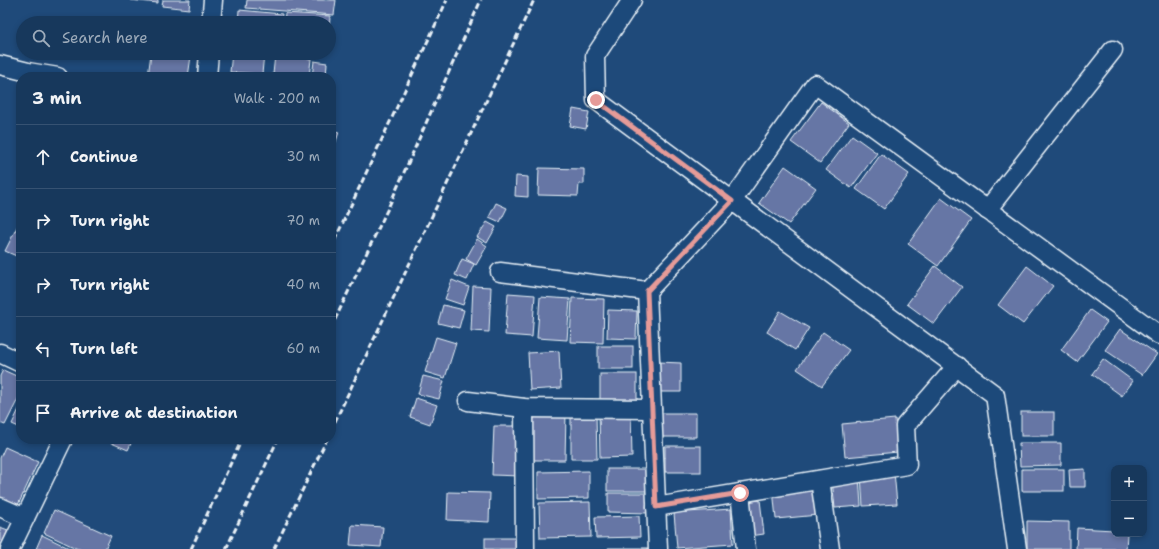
<!DOCTYPE html>
<meta charset="utf-8">
<style>
body{margin:0;font-family:"Shantell Sans",sans-serif;background:#244365;color:#f1f3f6}
.controls{position:absolute;right:12px;bottom:12px;display:grid;overflow:hidden;border-radius:8px;box-shadow:0 2px 6px #0003}
.controls button{width:36px;height:36px;display:grid;place-items:center;padding:0;border:0;border-bottom:1px solid #365272;background:#17385c;color:#f1f3f6;font:20px sans-serif}
.stop{position:absolute;width:12px;height:12px;margin:-9px;border:3px solid #e69b98;border-radius:50%;background:#fff}
.stop.end{background:#e69b98;border-color:#fff;box-shadow:0 1px 4px #0008}
.list{margin:0;padding:0;list-style:none}
h2{display:flex;justify-content:space-between;align-items:center;height:52px;margin:0;padding:0 16px;font-size:17px}
h2 small{font-size:13px;font-weight:400;color:#9eacbb}
.list li{display:grid;grid-template-columns:26px 1fr auto;gap:12px;align-items:center;box-sizing:border-box;height:64px;padding:0 16px;border-top:1px solid #365272}
.list b{display:block;font-size:15px;white-space:nowrap}
.list em{font-size:13px;font-style:normal;color:#9eacbb}
.icon{flex:none;width:22px;height:22px;fill:none;stroke:currentColor;stroke-width:2;stroke-linecap:round;stroke-linejoin:round}
.map{position:relative;flex:none;width:1159px;height:549px;overflow:hidden}
.search{position:absolute;background:#17385c;box-shadow:0 2px 6px #0003;left:16px;top:16px;width:320px;height:44px;display:flex;align-items:center;gap:10px;box-sizing:border-box;padding:0 14px;border-radius:22px;color:#9eacbb;font-size:15px}
.panel{position:absolute;background:#17385c;box-shadow:0 2px 6px #0003;left:16px;top:72px;width:320px;height:372px;border-radius:16px}
.map>svg:first-child{display:block}
.building{fill:#6676a5;stroke:#e8f1f8}
.lines{fill:none;stroke-linecap:round;stroke-linejoin:round}
.minor-casing{stroke:#e8f1f8;stroke-width:21}
.minor{stroke:#1f4a7a;stroke-width:18}
.rail{stroke:#e8f1f8;stroke-width:3;stroke-dasharray:6 3;stroke-linecap:butt}
.route{stroke:#e69b98;stroke-width:5}
</style>
<div class="map">
<svg width="1159" height="549" viewBox="0 0 1159 549">
<rect width="100%" height="100%" fill="#1f4a7a"/>
<filter id="ink" filterUnits="userSpaceOnUse"><feTurbulence type="fractalNoise" baseFrequency=".025" numOctaves="2"/><feDisplacementMap in="SourceGraphic" scale="8" xChannelSelector="R" yChannelSelector="G"/><feConvolveMatrix kernelMatrix="1 2 1 2 8 2 1 2 1" color-interpolation-filters="sRGB"/></filter>
<g filter="url(#ink)">
<g class="building">
<polygon points="130,0 158,0 158,3"/>
<polygon points="163,0 190,0 189,9 162,6"/>
<polygon points="247,0 336,0 334,15 246,8"/>
<polygon points="239,10 282,14 281,23 238,23"/>
<polygon points="285,13 330,16 329,33 329,23 284,23"/>
<polygon points="154,18 193,21 193,23 153,23"/>
<polygon points="151,53 191,56 188,77 148,77"/>
<polygon points="232,53 264,53 262,74 230,72"/>
<polygon points="275,55 311,59 309,77 273,74"/>
<polygon points="314,61 327,63 326,77 312,77"/>
<polygon points="238,73 264,75 264,77 238,77"/>
<polygon points="821,102 849,123 820,163 791,142"/>
<polygon points="573,109 589,112 586,129 570,126"/>
<polygon points="331,130 339,132 333,151 331,150"/>
<polygon points="852,135 877,153 851,188 826,170"/>
<polygon points="881,154 909,174 884,209 856,189"/>
<polygon points="785,166 816,188 789,224 759,203"/>
<polygon points="539,168 584,169 584,184 579,184 578,196 538,195"/>
<polygon points="516,176 528,177 528,197 515,196"/>
<polygon points="941,198 971,220 938,266 908,244"/>
<polygon points="496,203 507,208 500,222 489,217"/>
<polygon points="21,219 21,258 5,251"/>
<polygon points="487,222 496,227 487,243 477,237"/>
<polygon points="477,239 487,246 476,265 466,259"/>
<polygon points="462,259 474,264 467,280 455,275"/>
<polygon points="935,266 962,287 934,324 907,304"/>
<polygon points="1027,266 1053,286 1023,324 998,305"/>
<polygon points="452,280 469,287 463,305 445,299"/>
<polygon points="473,286 491,287 489,332 471,331"/>
<polygon points="508,293 535,295 532,337 505,335"/>
<polygon points="540,297 570,299 567,340 537,338"/>
<polygon points="572,298 604,299 603,343 570,342"/>
<polygon points="443,305 464,310 459,328 438,323"/>
<polygon points="608,310 637,311 636,339 607,338"/>
<polygon points="1090,310 1107,322 1077,362 1061,350"/>
<polygon points="780,311 809,328 795,350 767,332"/>
<polygon points="1120,329 1157,354 1142,375 1105,350"/>
<polygon points="823,332 849,350 822,386 797,369"/>
<polygon points="436,337 456,343 445,378 425,372"/>
<rect x="598" y="346" width="35" height="23"/>
<polygon points="559,351 561,388 530,390 528,353"/>
<polygon points="1103,359 1133,381 1122,396 1092,374"/>
<polygon points="659,362 681,363 681,392 658,392"/>
<polygon points="3,370 21,378 21,393 5,425 0,423 0,376"/>
<rect x="600" y="374" width="37" height="29"/>
<polygon points="423,376 444,381 439,399 418,394"/>
<polygon points="416,398 437,405 430,424 410,417"/>
<polygon points="21,405 21,428 12,424"/>
<polygon points="631,411 632,457 600,458 599,412"/>
<rect x="1021" y="412" width="33" height="24"/>
<polygon points="527,413 566,413 565,460 527,460"/>
<polygon points="661,413 696,413 696,437 660,437"/>
<polygon points="571,415 596,415 597,459 571,459"/>
<polygon points="895,419 898,452 845,457 842,424"/>
<polygon points="494,426 521,426 520,476 492,475"/>
<polygon points="102,439 133,439 128,450"/>
<polygon points="1019,443 1061,443 1061,465 1020,466"/>
<rect x="665" y="446" width="36" height="26"/>
<polygon points="5,447 38,462 17,507 0,499 0,458"/>
<rect x="607" y="469" width="39" height="22"/>
<rect x="1022" y="469" width="42" height="22"/>
<polygon points="1085,469 1085,487 1070,487 1069,470"/>
<polygon points="589,471 589,498 538,499 538,472"/>
<polygon points="894,472 897,504 863,506 861,475"/>
<polygon points="859,477 861,506 835,508 832,480"/>
<polygon points="815,485 818,515 776,519 773,489"/>
<polygon points="448,492 490,493 489,522 447,520"/>
<polygon points="608,493 648,493 648,513 608,512"/>
<polygon points="760,500 764,534 750,536 745,502"/>
<polygon points="590,502 591,537 540,538 539,503"/>
<polygon points="731,509 733,544 677,548 674,513"/>
<polygon points="54,510 111,536 105,549 78,549 44,533"/>
<polygon points="639,516 640,537 596,538 595,517"/>
<polygon points="1027,521 1069,522 1069,549 1027,549"/>
<polygon points="352,525 383,527 381,547 350,545"/>
<polygon points="0,527 8,530 0,548"/>
<polygon points="1077,528 1114,530 1114,534 1127,534 1126,549 1076,549"/>
<polygon points="42,535 71,549 36,549"/>
<rect x="485" y="538" width="35" height="11"/>
<polygon points="608,548 649,548 650,549 608,549"/>
</g>
<g class="lines">
<g class="minor-casing">
<g id="minor">
<polyline points="632,0 595,56 596,100 995,395 1017,549"/>
<polyline points="211,23 213,0"/>
<polyline points="0,65 28,72 58,77"/>
<polyline points="207,77 209,53"/>
<polyline points="987,210 1113,50"/>
<polyline points="500,272 647,291"/>
<polyline points="0,353 21,363"/>
<polyline points="468,401 524,408 652,409"/>
<polyline points="524,408 525,549"/>
<polyline points="820,480 830,549"/>
<polyline points="740,493 746,549"/>
<polyline points="0,507 25,518"/>
<polyline points="656,507 907,465 905,426 957,366"/>
<polyline points="10,549 63,439"/>
<polyline points="658,549 647,291 732,201 815,84 1159,335"/>
</g>
</g>
<use href="#minor" class="minor"/>
<g class="rail">
<polyline points="331,248 447,0"/>
<polyline points="331,328 389,206 481,0"/>
<polyline points="331,430 534,0"/>
<polyline points="191,549 242,439"/>
<polyline points="226,549 278,439"/>
<polyline points="274,549 327,439"/>
</g>
</g>
</g>
<g class="lines" filter="url(#ink)">
<polyline class="route" points="596,100 732,201 647,291 656,507 740,493"/>
</g>
</svg>
<div class="controls">
<button>+</button>
<button>−</button>
</div>
<div class="stop" style="left:740px;top:493px"></div>
<div class="stop end" style="left:596px;top:100px"></div>
<div class="search"><svg class="icon" aria-label="search" viewBox="0 0 24 24"><circle cx="10" cy="10" r="6"/><path d="M15 15l6 6"/></svg>Search here</div>
<section class="panel">
<h2>3 min<small>Walk · 200 m</small></h2>
<ul class="list">
<li><svg class="icon" aria-label="ahead" viewBox="0 0 24 24"><path d="M12 20V5M6 11l6-6 6 6"/></svg><div><b>Continue</b></div><em>30 m</em></li>
<li><svg class="icon" aria-label="right" viewBox="0 0 24 24"><path d="M7 20v-9h11M14 6l5 5-5 5"/></svg><div><b>Turn right</b></div><em>70 m</em></li>
<li><svg class="icon" aria-label="right" viewBox="0 0 24 24"><path d="M7 20v-9h11M14 6l5 5-5 5"/></svg><div><b>Turn right</b></div><em>40 m</em></li>
<li><svg class="icon" aria-label="left" viewBox="0 0 24 24"><path d="M17 20v-9H6M10 6l-5 5 5 5"/></svg><div><b>Turn left</b></div><em>60 m</em></li>
<li><svg class="icon" aria-label="arrive" viewBox="0 0 24 24"><path d="M6 21V4h12l-3 4 3 4H6"/></svg><div><b>Arrive at destination</b></div></li>
</ul>
</section>
</div>
